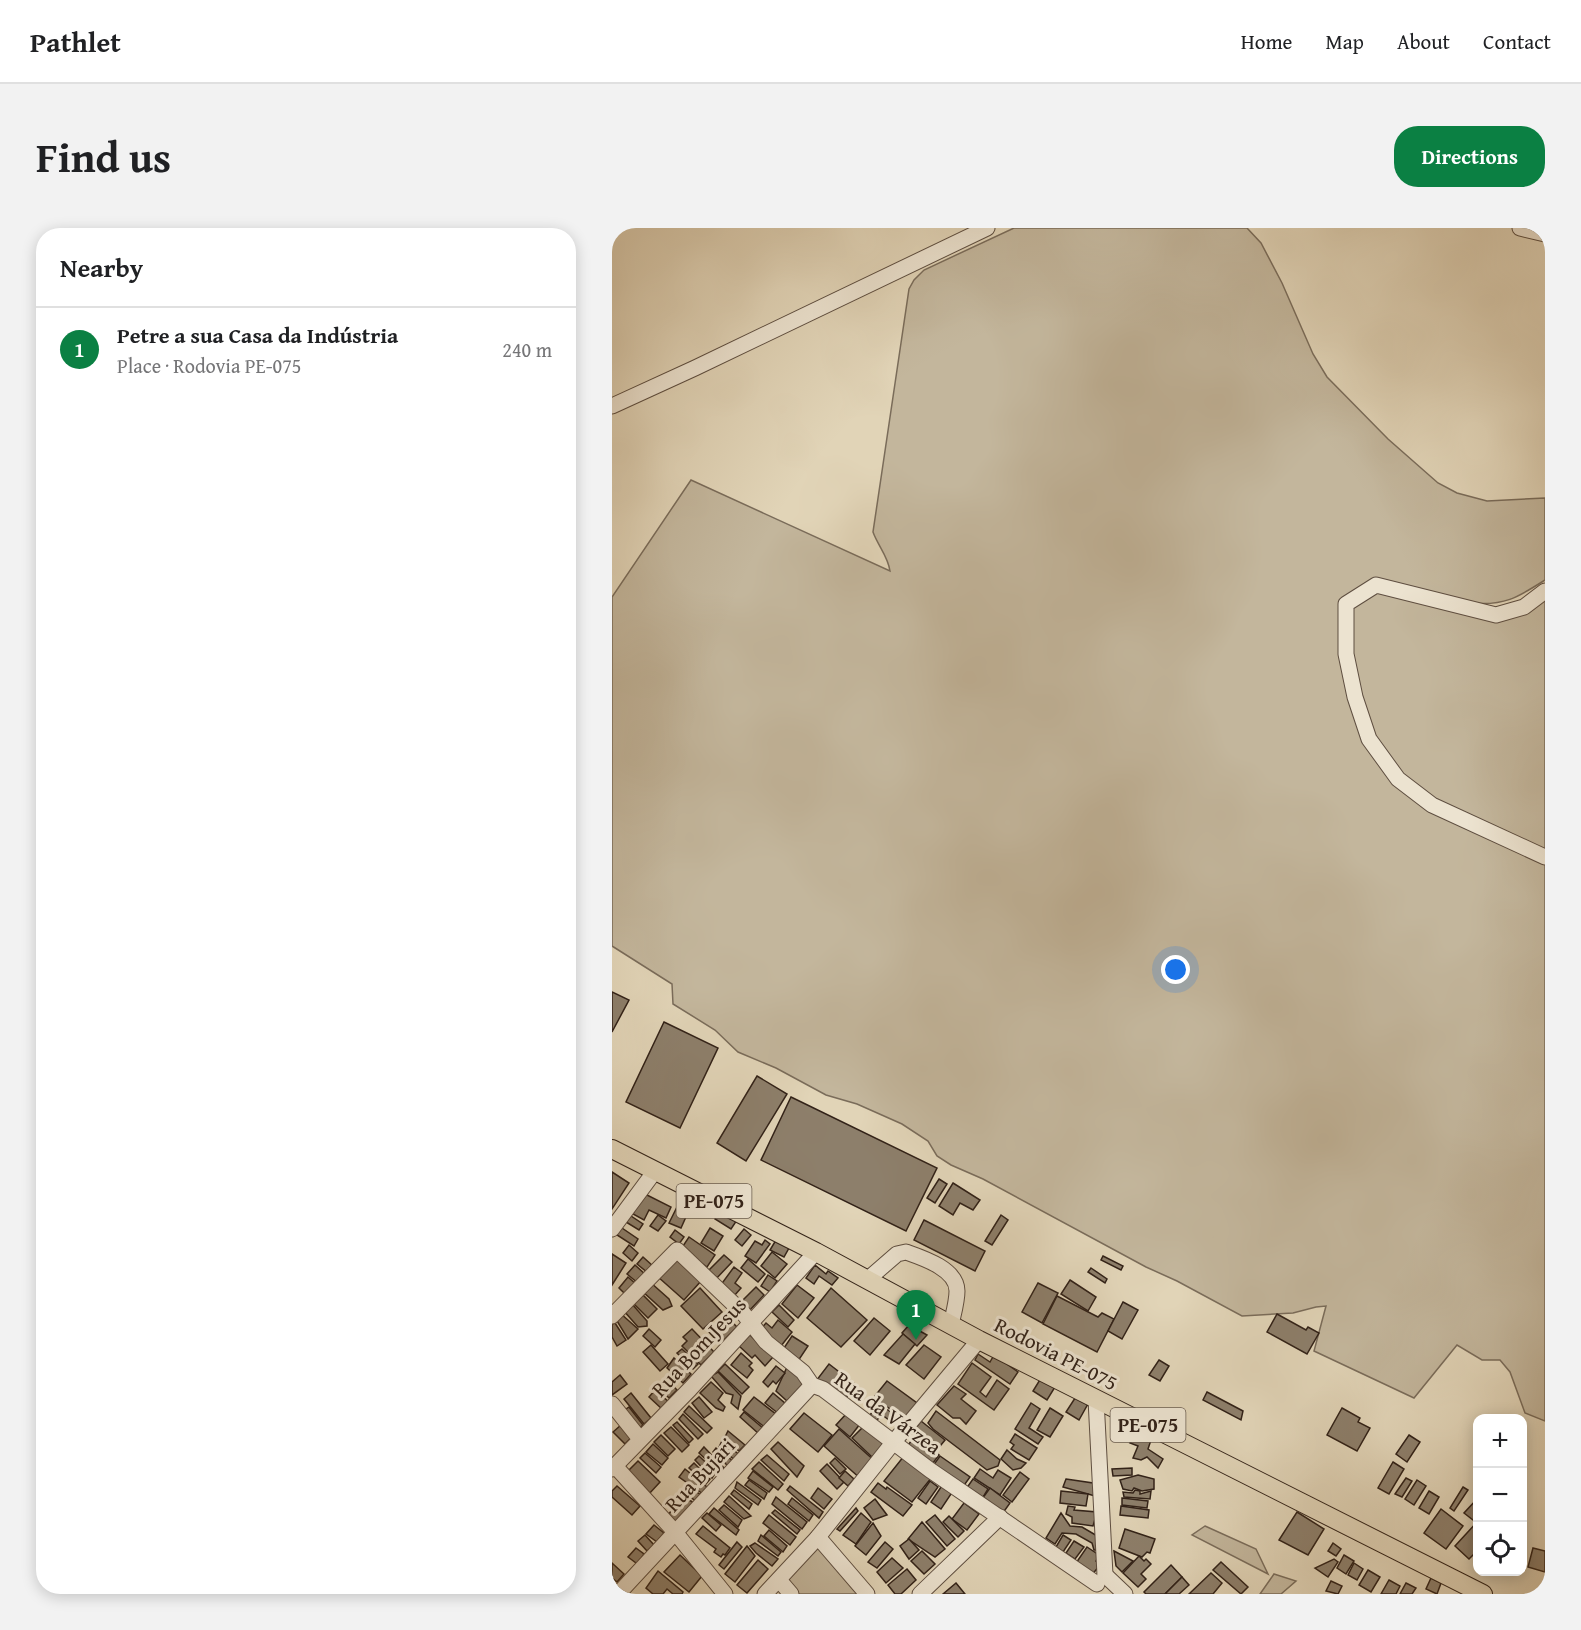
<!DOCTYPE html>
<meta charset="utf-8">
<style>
body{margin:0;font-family:"Gentium Book Plus",serif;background:#f2f2f2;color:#202124}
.controls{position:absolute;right:18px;bottom:18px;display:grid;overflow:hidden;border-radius:12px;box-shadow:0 3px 15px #0003}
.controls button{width:54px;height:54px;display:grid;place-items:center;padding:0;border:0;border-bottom:2px solid #e0e0e0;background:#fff;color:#202124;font:30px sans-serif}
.you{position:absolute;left:564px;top:742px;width:21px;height:21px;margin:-15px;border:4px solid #fff;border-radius:50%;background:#1a73e8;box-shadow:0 0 0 9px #1a73e833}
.badge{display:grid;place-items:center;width:39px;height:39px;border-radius:50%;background:#0b8043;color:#fff;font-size:20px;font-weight:700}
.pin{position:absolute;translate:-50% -50px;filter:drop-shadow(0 2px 3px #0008)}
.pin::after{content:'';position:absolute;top:32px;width:21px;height:18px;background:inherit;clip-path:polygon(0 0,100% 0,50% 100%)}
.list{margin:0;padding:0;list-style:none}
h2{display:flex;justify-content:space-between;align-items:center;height:78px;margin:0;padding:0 24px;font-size:26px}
h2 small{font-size:20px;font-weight:400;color:#757577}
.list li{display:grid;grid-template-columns:39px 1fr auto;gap:18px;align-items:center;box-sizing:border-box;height:84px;padding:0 24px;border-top:2px solid #e0e0e0}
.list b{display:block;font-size:22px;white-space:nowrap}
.list p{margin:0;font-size:20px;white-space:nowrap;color:#757577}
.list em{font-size:20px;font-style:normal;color:#757577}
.icon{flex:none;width:33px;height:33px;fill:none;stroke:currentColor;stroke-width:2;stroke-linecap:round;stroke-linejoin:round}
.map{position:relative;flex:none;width:933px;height:1366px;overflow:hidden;border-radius:24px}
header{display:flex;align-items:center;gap:36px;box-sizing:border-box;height:84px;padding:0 30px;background:#fff;border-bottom:2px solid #e0e0e0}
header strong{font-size:28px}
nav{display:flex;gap:33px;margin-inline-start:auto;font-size:21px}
.intro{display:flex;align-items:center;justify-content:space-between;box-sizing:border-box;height:144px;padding:0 36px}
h1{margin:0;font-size:42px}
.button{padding:15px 27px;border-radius:24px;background:#0b8043;color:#fff;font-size:21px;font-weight:700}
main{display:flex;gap:36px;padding:0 36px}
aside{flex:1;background:#fff;border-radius:24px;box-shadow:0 3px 15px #0003}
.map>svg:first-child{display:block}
.green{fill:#c3b69c;stroke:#7a6c5a;stroke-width:1.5}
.building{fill:#8d7f6b;stroke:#322218;stroke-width:1.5}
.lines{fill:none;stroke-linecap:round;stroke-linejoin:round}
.minor-casing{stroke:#5e4e40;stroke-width:17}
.major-casing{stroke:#322218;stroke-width:20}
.minor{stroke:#ece3d0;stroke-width:15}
.major{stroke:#e1d4b7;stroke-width:18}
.labels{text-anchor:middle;stroke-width:6;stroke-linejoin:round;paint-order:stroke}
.shield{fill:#ece3d0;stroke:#6a5c4f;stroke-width:1.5}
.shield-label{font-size:20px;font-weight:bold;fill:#322218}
.street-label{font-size:21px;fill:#322218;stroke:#ece3d0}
</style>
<header>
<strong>Pathlet</strong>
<nav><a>Home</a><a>Map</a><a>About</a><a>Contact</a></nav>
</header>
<div class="intro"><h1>Find us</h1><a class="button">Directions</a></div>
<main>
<aside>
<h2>Nearby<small></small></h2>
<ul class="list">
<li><span class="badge">1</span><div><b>Petre a sua Casa da Indústria</b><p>Place · Rodovia PE-075</p></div><em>240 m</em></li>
</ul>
</aside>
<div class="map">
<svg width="933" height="1366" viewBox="0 0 933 1366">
<rect width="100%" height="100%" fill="#e1d4b7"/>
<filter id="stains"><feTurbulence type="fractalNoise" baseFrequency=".00333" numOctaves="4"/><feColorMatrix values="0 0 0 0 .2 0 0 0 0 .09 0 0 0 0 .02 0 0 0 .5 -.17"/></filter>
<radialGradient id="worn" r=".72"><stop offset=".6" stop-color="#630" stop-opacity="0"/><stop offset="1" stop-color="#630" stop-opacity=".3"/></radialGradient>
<g class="green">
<path d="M402,0H635L649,15L670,55L701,126L715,149L776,211L826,255L845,265L875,273L933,270V352C905,370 892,378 859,375L884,387L933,363V1193L913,1185L898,1144L888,1132H870L845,1117L802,1170L702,1123L714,1078L704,1079L681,1085L630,1088L565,1053L534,1039L371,951L339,937L325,928L316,913L290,896L245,876L214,867L164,840L126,824L103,802L61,776L60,756L0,718V369L79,252L278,343C276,328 266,318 261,304L297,61L302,52L312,42Z"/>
<polygon points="593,1298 644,1321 656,1346 580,1307"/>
<polygon points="206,1319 248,1366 187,1366 176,1351"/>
<polygon points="662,1346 684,1353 669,1366 648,1366"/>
</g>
<g class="building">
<polygon points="0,764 17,772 0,804"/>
<polygon points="52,794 106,820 68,900 14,874"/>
<polygon points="145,848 175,866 134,933 105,915"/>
<polygon points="179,869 325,940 294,1003 149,932"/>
<polygon points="0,944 17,955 0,981"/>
<polygon points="327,951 335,956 323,975 315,970"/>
<polygon points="341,955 368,972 361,982 348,975 341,987 327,978"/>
<polygon points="31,965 59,979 54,990 37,982 32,992 21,986"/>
<polygon points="66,977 77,982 69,1000 57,995"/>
<polygon points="108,981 125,992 119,1001 103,991"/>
<polygon points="46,987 54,993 46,1003 38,998"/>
<polygon points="389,987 396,992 380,1017 373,1013"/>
<polygon points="19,988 31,996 27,1002 14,994"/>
<polygon points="312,992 373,1023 363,1043 302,1012"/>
<polygon points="7,998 26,1011 22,1018 2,1005"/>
<polygon points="98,1000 111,1008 102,1023 89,1015"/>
<polygon points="132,1001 139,1007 130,1018 123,1012"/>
<polygon points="63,1002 72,1009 67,1016 58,1009"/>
<polygon points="77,1009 103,1027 95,1039 69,1021"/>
<polygon points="153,1012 158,1016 144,1035 133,1028 143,1013 150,1017"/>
<polygon points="164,1012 177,1020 172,1029 158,1022"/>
<polygon points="17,1017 26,1025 20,1033 11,1025"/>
<polygon points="160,1024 175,1036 163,1050 149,1038"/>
<polygon points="0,1026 14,1035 0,1057"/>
<polygon points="112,1027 120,1034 103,1052 95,1044"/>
<polygon points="491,1028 511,1038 509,1042 489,1032"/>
<polygon points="31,1029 42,1039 36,1045 25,1036"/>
<polygon points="62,1029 89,1053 72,1072 45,1048"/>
<polygon points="136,1031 153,1046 146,1054 129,1040"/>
<polygon points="23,1037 34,1047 27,1056 15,1046"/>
<polygon points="203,1037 214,1046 216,1043 226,1050 220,1057 207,1048 202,1056 194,1050"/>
<polygon points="122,1039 130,1045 123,1055 129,1060 122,1068 108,1058"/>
<polygon points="479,1040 495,1051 493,1055 476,1044"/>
<polygon points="156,1047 165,1053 158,1064 149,1058"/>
<polygon points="16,1049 25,1057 15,1068 7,1060"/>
<polygon points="458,1052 484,1069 476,1083 449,1066"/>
<polygon points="38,1054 57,1071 60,1078 51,1082 30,1063"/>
<polygon points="426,1055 446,1065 430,1095 410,1084"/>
<polygon points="185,1057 202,1070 186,1090 170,1076"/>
<polygon points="144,1059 152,1067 137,1083 128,1075"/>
<polygon points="88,1060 110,1084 91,1101 69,1078"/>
<polygon points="219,1060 255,1092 229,1119 195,1090"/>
<polygon points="29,1065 45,1081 36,1090 20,1074"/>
<polygon points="445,1068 486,1089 490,1085 502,1091 485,1124 431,1096"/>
<polygon points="511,1074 526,1082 510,1111 496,1103"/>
<polygon points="20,1076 35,1093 35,1098 26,1099 12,1083"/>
<polygon points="167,1077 182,1092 176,1099 160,1084"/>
<polygon points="8,1085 26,1101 16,1111 5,1093"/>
<polygon points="665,1086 694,1102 696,1099 707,1105 695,1126 655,1104"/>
<polygon points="114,1088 125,1099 108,1116 97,1104"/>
<polygon points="262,1090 278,1103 258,1127 242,1113"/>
<polygon points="166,1092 180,1104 169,1118 148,1102 154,1095 160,1100"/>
<polygon points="3,1095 14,1112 5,1118 0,1109 0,1096"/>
<polygon points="297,1097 315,1107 305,1118 290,1105"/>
<polygon points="37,1101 49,1112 43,1119 31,1108"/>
<polygon points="80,1101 102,1124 89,1137 70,1118 75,1113 71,1109"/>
<polygon points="137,1106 161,1129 153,1138 143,1127 140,1130 126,1117"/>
<polygon points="291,1106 303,1116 287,1136 272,1127"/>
<polygon points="180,1108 196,1118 186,1133 170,1123"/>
<polygon points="39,1117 56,1136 48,1143 31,1124"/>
<polygon points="312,1117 329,1129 312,1151 294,1137"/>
<polygon points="70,1121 86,1136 81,1141 65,1125"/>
<polygon points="129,1125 140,1135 137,1138 141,1142 135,1150 119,1137"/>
<polygon points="366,1126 378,1134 382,1127 406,1144 398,1156 363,1132"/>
<polygon points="62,1130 79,1146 71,1155 55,1140"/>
<polygon points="547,1132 557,1138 548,1153 537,1147"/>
<polygon points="360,1135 379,1149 368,1164 374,1169 385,1152 397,1161 382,1182 346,1156"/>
<polygon points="113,1136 137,1159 130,1166 106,1143"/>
<polygon points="217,1136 244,1157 231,1174 204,1153"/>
<polygon points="176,1137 194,1154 175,1173 164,1163"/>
<polygon points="164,1138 173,1145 164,1156 161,1153 156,1159 151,1154"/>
<polygon points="106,1144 129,1168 126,1181 119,1175 121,1167 114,1165 99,1148"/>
<polygon points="8,1147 15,1156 0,1167 0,1154"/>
<polygon points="53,1150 65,1162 57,1170 45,1158"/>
<polygon points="429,1150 443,1159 435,1172 421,1163"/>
<polygon points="275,1153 305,1175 293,1192 262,1169"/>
<polygon points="99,1154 111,1165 106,1172 113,1179 111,1183 104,1180 88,1165"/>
<polygon points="342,1158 354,1166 349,1171 364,1183 354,1196 348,1190 341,1190 325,1177"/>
<polygon points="43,1162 57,1174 51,1182 37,1169"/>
<polygon points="595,1164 631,1183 629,1192 591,1172"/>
<polygon points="19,1165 39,1190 32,1196 12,1171"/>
<polygon points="161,1165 174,1176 167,1186 153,1175"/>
<polygon points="465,1167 477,1174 467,1192 454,1184"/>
<polygon points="87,1169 100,1184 92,1190 80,1175"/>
<polygon points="142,1169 165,1187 155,1201 131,1182"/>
<polygon points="263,1173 286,1189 282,1196 269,1186 264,1194 257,1189 260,1184 257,1181"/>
<polygon points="419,1175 428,1181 417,1200 431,1209 426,1216 403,1201"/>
<polygon points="77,1178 100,1200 95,1205 72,1184"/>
<polygon points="17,1179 31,1197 24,1203 10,1184"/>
<polygon points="438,1180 451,1188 438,1209 425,1202"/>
<polygon points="730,1180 748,1190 746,1194 758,1200 745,1223 715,1207"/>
<polygon points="324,1183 388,1232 386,1238 375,1242 321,1201 316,1195"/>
<polygon points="132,1184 152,1201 147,1206 128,1189"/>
<polygon points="192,1185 220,1207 206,1224 178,1201"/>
<polygon points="235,1185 248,1196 238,1209 224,1197"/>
<polygon points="71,1186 91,1206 86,1211 67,1191"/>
<polygon points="309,1193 333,1212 324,1223 300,1205"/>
<polygon points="65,1194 81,1211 77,1215 61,1197"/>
<polygon points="9,1197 20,1209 13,1216 1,1204"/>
<polygon points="252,1198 272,1217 260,1229 240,1210"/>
<polygon points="59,1199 77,1217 70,1224 52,1205"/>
<polygon points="227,1201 265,1235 250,1252 212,1218"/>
<polygon points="116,1203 133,1217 127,1223 112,1211"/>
<polygon points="403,1206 425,1220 417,1232 399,1221 402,1217 398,1214"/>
<polygon points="49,1207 63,1221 56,1228 42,1214"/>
<polygon points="797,1207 808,1214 795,1234 784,1226"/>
<polygon points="301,1210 327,1227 318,1239 293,1222"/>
<polygon points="522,1210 529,1212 533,1210 539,1212 536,1221 551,1231 546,1240 535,1229 529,1232 521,1230 526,1218 518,1215"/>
<polygon points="110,1213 129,1228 124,1233 107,1219"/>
<polygon points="166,1214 192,1238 185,1249 159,1221"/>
<polygon points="41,1216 56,1230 50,1237 34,1224"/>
<polygon points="92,1219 113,1241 109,1246 87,1225"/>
<polygon points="104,1220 121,1233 116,1238 101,1224"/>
<polygon points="395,1222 405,1231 414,1235 409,1240 401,1242 389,1231"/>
<polygon points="33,1225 49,1239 44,1245 28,1230"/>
<polygon points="155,1227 177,1246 172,1253 149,1232"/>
<polygon points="87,1228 104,1244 100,1250 83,1232"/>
<polygon points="292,1228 320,1249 300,1274 272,1253"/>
<polygon points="328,1228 358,1249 348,1263 318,1242"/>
<polygon points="223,1230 234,1241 228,1246 218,1235"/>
<polygon points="26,1233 48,1254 37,1266 15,1244"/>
<polygon points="147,1234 171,1256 166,1262 140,1241"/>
<polygon points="781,1234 792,1241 777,1266 766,1260"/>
<polygon points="82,1235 98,1251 94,1256 77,1240"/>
<polygon points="215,1236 232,1254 225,1261 208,1243"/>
<polygon points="520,1240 520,1247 501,1248 500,1241"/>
<polygon points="73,1241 95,1259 91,1266 67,1249"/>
<polygon points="368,1241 381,1250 386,1242 399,1250 388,1267 362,1250"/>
<polygon points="141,1243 161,1259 157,1264 136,1250"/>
<polygon points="233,1243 242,1251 236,1258 227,1250"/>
<polygon points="408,1244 417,1251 400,1274 391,1267"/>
<polygon points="526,1247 542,1251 542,1261 530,1263 522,1260 520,1263 511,1261 508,1252"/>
<polygon points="794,1250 800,1253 790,1269 783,1266"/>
<polygon points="361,1251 376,1261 370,1271 354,1261"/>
<polygon points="454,1251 481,1255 483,1268 451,1259"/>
<polygon points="137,1252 155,1265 152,1271 133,1257"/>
<polygon points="805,1252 814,1258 802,1277 793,1271"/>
<polygon points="318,1253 326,1259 314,1276 306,1270"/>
<polygon points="125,1254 149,1272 146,1277 123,1260"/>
<polygon points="266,1255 274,1261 275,1259 300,1277 291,1288 259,1264"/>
<polygon points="331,1256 341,1263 329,1281 319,1274"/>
<polygon points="5,1258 28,1278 20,1287 0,1269 0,1263"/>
<polygon points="178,1258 211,1284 207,1290 175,1262"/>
<polygon points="77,1259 89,1267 84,1273 72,1265"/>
<polygon points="851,1259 856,1262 842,1283 838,1280"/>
<polygon points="206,1260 220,1271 212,1281 199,1270"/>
<polygon points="378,1260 398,1275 388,1289 370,1271"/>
<polygon points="122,1262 140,1276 137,1281 119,1266"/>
<polygon points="523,1262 528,1263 528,1266 539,1263 538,1271 512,1269 511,1264 521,1265"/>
<polygon points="449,1263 476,1266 474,1278 448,1275"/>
<polygon points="817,1263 827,1269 817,1286 807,1280"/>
<polygon points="71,1268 82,1275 64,1295 56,1287"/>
<polygon points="117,1268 139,1288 132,1291 112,1274"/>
<polygon points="164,1269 195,1294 190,1301 160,1276"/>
<polygon points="180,1270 201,1287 197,1293 176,1276"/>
<polygon points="510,1270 536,1273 535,1280 510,1277"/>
<polygon points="866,1270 866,1286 861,1292 852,1285"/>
<polygon points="263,1271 275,1287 261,1292 252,1280"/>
<polygon points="352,1275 367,1286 355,1302 340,1291"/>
<polygon points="112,1277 130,1292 126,1299 107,1282"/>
<polygon points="456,1278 463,1279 462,1282 485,1284 481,1298 460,1295 460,1289 454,1286"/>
<polygon points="509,1278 537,1282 536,1290 508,1287"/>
<polygon points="102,1280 127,1302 124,1307 97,1286"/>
<polygon points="244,1280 246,1283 228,1303 225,1301"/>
<polygon points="829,1281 851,1298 834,1321 812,1305"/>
<polygon points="163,1282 188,1302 185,1306 160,1285"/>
<polygon points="685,1284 712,1301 696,1327 667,1312"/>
<polygon points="95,1285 109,1297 104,1303 90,1290"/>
<polygon points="249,1285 259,1294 244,1316 231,1307"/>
<polygon points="449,1285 458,1298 470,1299 487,1309 487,1322 482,1322 480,1315 464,1306 450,1305 443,1316 434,1310"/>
<polygon points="157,1287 184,1309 178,1317 151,1295"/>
<polygon points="323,1287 343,1311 335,1318 314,1294"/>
<polygon points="337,1288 352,1303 346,1309 331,1294"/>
<polygon points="866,1293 866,1322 857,1331 843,1318"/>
<polygon points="310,1294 333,1321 323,1329 296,1311"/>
<polygon points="261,1295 269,1308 254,1327 243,1318"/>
<polygon points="42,1297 52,1305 45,1314 34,1306"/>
<polygon points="91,1298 118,1320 113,1327 111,1326 109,1329 102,1324 104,1321 84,1306"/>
<polygon points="513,1301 543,1311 538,1325 535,1324 530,1329 507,1320"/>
<polygon points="157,1302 175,1318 171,1324 152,1308"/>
<polygon points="33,1307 42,1317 35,1323 26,1313"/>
<polygon points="149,1307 169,1324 166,1328 146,1313"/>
<polygon points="451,1307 459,1312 451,1324 444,1319"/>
<polygon points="297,1311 307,1322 297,1331 288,1318"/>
<polygon points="462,1313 472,1319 463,1331 454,1325"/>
<polygon points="125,1314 130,1319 112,1341 107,1337"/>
<polygon points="273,1314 281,1321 265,1340 256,1334"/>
<polygon points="143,1315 166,1331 160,1338 144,1325 138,1318"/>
<polygon points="721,1315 729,1321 724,1328 716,1323"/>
<polygon points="135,1318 143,1328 123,1354 113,1346"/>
<polygon points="475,1319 487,1327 484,1333 488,1337 479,1348 464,1335"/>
<polygon points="24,1320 32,1326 30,1329 33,1331 28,1338 16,1329"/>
<polygon points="921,1320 933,1323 933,1344 916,1339"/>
<polygon points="310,1323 323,1336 312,1346 299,1333"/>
<polygon points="502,1323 521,1333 510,1344 504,1338"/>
<polygon points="68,1327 90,1348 77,1364 52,1344"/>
<polygon points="732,1327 742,1333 734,1346 725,1340"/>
<polygon points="527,1328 532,1333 534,1331 539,1336 529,1346 534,1351 526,1359 511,1345"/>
<polygon points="280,1330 291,1340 274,1355 265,1344"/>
<polygon points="722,1331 726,1334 716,1349 703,1340"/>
<polygon points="146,1332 156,1341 135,1365 125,1357"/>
<polygon points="609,1334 636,1359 629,1366 601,1342"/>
<polygon points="0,1335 12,1346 5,1354 0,1350"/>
<polygon points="742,1335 751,1341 745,1352 736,1347"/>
<polygon points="559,1337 570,1349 553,1366 534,1366 532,1364"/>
<polygon points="295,1341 304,1352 289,1366 283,1366 276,1357"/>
<polygon points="756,1342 768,1349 759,1364 747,1357"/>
<polygon points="46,1343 71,1364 70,1366 61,1366 55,1361 51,1366 41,1366 34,1360"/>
<polygon points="599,1345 610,1355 601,1366 577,1366"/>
<polygon points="570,1349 577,1357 567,1366 553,1366"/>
<polygon points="819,1350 829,1355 825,1366 814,1361"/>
<polygon points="777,1352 788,1358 784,1366 769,1366"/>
<polygon points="719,1353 730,1358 726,1366 714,1363"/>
<polygon points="344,1355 353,1366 331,1366"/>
<polygon points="794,1355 804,1360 800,1366 788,1366"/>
</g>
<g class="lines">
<g class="minor-casing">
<g id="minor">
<polyline points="908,0 933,6"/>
<polyline points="0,178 83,140 375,0"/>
<polyline points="933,363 912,379 884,387 764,357 734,376 734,426 743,469 757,511 786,551 820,577 933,629"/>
<polyline points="0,1001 43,943"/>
<path d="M255,1052L285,1026L294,1024C311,1030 345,1041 345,1063C345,1074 341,1087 339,1097"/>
<polyline points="0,1088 65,1022 131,1085 154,1114 191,1144 200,1157 211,1161 318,1242 485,1356"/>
<polyline points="484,1171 493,1347"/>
<polyline points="0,1176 28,1211"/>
<polyline points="3,1238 63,1304 113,1366"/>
<polyline points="0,1241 78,1161 204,1024"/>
<polyline points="206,1309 255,1366"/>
<polyline points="493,1347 513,1366"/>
<polyline points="167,1352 179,1366"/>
<polyline points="6,1366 200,1157"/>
<polyline points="153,1366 206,1309 280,1216 367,1112"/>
<polyline points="308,1366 388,1289"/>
</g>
</g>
<g class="major-casing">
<polyline id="major" points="0,921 204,1024 367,1112 871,1366"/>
</g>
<use href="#minor" class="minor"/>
<use href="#major" class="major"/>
</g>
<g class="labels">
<g class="shield">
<rect x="64.5" y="956" width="75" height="34" rx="4.5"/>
<rect x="498.5" y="1180" width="75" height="34" rx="4.5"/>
</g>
<g class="shield-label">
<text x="102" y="980">PE-075</text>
<text x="536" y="1204">PE-075</text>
</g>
<g class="street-label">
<text transform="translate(87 1119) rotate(-47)" y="7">Rua Bom Jesus</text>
<text transform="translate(444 1126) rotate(27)" y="7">Rodovia PE-075</text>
<text transform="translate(276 1185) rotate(36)" y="7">Rua da Várzea</text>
<text transform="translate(88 1247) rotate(-47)" y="7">Rua Bujari</text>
</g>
</g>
<rect width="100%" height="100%" filter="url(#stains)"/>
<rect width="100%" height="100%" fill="url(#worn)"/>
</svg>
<div class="controls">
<button>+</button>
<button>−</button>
<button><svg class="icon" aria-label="locate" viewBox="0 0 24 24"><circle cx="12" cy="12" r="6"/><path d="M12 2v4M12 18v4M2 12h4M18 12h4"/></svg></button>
</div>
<div class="you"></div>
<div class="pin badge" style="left:304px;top:1112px">1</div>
</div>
</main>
